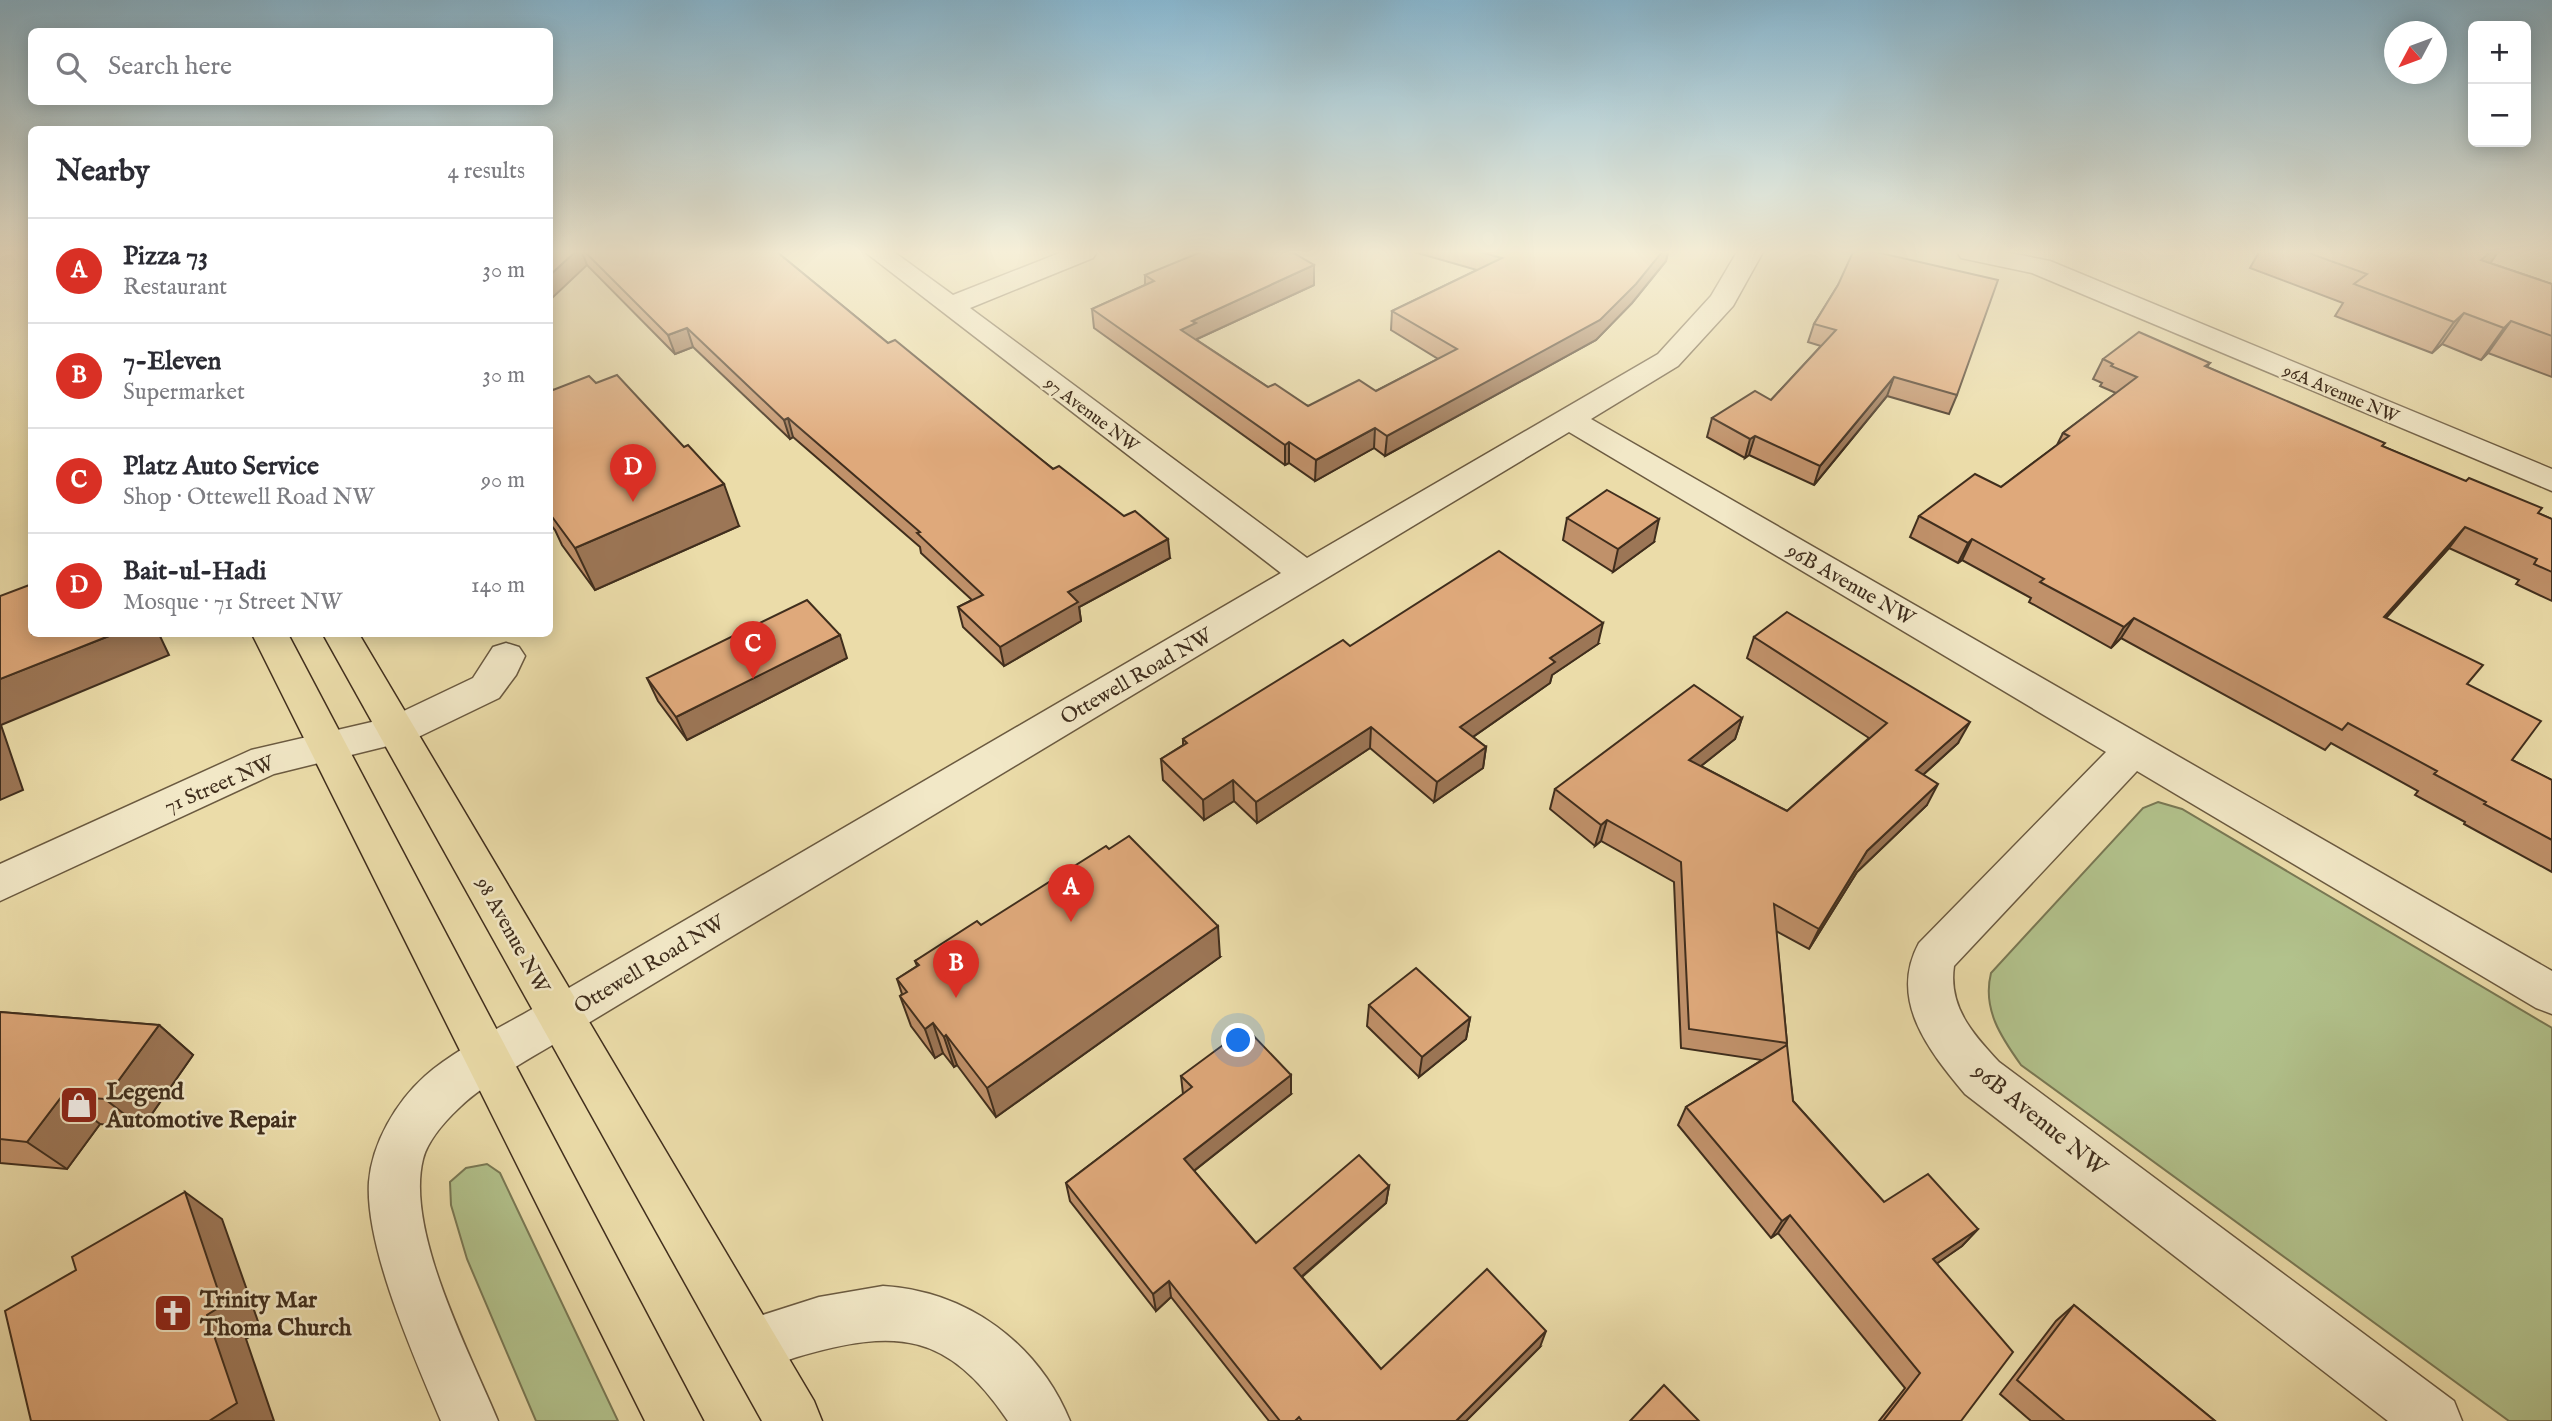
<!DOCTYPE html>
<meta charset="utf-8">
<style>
body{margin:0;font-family:"IM FELL English",serif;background:#f7f7f7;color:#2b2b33}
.controls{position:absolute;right:21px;top:21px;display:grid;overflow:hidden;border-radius:10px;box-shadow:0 4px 18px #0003}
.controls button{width:63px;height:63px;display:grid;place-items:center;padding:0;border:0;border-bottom:2px solid #e1e1e2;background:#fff;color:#2b2b33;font:35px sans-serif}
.compass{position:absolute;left:2384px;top:21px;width:63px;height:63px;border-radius:50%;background:#fff;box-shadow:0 4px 18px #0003;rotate:229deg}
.you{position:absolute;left:1239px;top:1041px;width:24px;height:24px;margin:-18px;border:5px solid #fff;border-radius:50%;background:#1a73e8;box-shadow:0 0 0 10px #1a73e833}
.badge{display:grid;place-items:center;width:46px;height:46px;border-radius:50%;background:#d93025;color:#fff;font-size:23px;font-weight:700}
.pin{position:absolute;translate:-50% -58px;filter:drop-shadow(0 2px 4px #0008)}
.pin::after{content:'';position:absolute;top:37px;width:24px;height:21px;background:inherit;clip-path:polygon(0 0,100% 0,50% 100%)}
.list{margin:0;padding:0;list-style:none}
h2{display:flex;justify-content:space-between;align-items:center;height:91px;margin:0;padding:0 28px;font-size:30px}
h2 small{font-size:23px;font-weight:400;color:#7c7c81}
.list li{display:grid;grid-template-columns:46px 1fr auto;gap:21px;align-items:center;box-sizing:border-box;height:105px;padding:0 28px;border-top:2px solid #e1e1e2}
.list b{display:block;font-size:26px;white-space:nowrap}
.list p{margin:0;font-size:23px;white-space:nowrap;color:#7c7c81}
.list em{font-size:23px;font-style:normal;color:#7c7c81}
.icon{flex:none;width:38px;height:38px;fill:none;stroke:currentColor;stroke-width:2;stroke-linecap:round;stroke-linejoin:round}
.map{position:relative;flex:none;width:2552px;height:1421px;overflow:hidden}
.search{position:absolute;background:#fff;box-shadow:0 4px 18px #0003;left:28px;top:28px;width:525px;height:77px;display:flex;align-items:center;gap:18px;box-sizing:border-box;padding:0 24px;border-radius:10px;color:#7c7c81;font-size:26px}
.panel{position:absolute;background:#fff;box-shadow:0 4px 18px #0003;left:28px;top:126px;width:525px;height:511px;border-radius:10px}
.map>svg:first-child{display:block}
.green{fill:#b2c28c;stroke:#797854;stroke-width:2}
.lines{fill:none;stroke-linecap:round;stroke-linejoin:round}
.minor-casing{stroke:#6b5a40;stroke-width:3}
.major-casing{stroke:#402e1d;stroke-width:3}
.minor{fill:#f2e8c7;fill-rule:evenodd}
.major{fill:#ebdca9;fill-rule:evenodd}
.wall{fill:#c0916a;stroke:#402e1d;stroke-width:2}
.shaded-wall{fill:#9c7656;stroke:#402e1d;stroke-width:2}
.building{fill:#dfa97b;stroke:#402e1d;stroke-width:2}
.labels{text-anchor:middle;stroke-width:5;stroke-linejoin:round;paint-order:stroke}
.far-street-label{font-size:18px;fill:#402e1d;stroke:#f2e8c7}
.street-label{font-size:21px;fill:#402e1d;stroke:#f2e8c7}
.near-poi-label{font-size:24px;font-weight:bold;fill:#402e1d;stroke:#f2e8c7;text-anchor:start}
.near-street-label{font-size:24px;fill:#402e1d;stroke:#f2e8c7}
</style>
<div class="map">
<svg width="2552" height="1421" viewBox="0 0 2552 1421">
<rect width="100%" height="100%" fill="#ebdca9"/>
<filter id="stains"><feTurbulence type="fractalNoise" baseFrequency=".00286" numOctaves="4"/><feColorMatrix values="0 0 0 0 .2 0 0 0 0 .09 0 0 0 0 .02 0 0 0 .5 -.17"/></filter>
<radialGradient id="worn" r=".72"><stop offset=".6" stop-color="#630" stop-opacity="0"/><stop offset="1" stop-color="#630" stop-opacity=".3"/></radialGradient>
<g class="green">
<path d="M2158,802L2182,809L2552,1028V1421H2509L2021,1065C2001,1037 1982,1009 1991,973L2143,808Z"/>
<polygon points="487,1164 500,1173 618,1421 536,1421 467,1259 451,1205 450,1182 466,1168"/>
</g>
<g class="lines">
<g class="minor-casing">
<g id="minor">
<path d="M865,252H894L953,295L1062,252H1097L1093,258L970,308L1307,558L1658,354L1711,296L1737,252H1763L1733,306L1678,366L1591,419L2552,971V1014L2536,1008L2137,771L1954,966C1948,1007 1973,1034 1999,1062L2454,1401L2462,1421H2388L1965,1094C1929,1051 1888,1000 1919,943L2106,752L1569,432L575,1031C541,1053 488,1080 460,1107C446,1120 428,1140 423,1159C405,1231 470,1353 498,1421H441C415,1359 365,1248 369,1182C372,1143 396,1102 425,1076C455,1049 507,1024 543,1003L1281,573Z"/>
<polygon points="1957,252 2005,252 2050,261 2552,469 2552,491 2032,273 1961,258"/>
<polygon points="506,643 519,647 525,656 516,675 499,698 412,740 274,774 0,901 0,864 251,750 389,718 473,678 493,647"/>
<path d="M883,1286C967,1291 1038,1343 1070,1421H1008C947,1331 896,1328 797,1357C784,1361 765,1371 751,1371C745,1371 736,1366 731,1363L723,1344L731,1325L819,1297Z"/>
</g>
</g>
<g class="major-casing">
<g id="major">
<polygon points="252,634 288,634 703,1421 645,1421"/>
<polygon points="323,634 359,634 814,1401 822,1421 762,1421"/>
</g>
</g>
<use href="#minor" class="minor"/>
<use href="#major" class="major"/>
</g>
<g class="wall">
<polygon points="550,252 777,252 888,343 1170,558 1079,607 1081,621 1004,666 963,627 958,607 972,600 921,553 920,547 793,437 790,439 693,347 675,354 587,265"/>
<polygon points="1414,252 1668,252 1666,261 1632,303 1596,340 1385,456 1374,448 1315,481 1289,463 1285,465 1094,328 1092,309 1145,285 1145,275 1314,285 1197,339 1197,340 1268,387 1308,406 1376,391 1438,359 1391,330 1392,311 1477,270"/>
<polygon points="2259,252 2498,252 2490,263 2552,284 2552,377 2488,353 2481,360 2442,344 2432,353 2335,316 2343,303 2250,268"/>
<polygon points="1838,285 1957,395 1949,414 1887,396 1814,485 1749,455 1745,458 1707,437 1712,418 1771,400 1821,346 1808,342 1814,324"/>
<polygon points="2103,359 2210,363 2207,367 2382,446 2552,519 2552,601 2516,584 2519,580 2449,548 2386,618 2467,684 2512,760 2552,780 2552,872 2464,824 2465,822 2415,795 2418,791 2331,743 2325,750 2121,638 2111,648 2029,602 2031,598 1962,560 1958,563 1910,537 1919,516 2001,487 2057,445 2063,433 2116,393 2100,386 2102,383 2093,379"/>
<polygon points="550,386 553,390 739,526 595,590 562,545 555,530 550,524"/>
<polygon points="1567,518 1654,542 1613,572 1563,540"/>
<polygon points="1754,637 1958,743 1923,775 1927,805 1857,872 1809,949 1776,931 1787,1043 1786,1046 1793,1101 1884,1202 1978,1229 1962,1246 1937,1263 1961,1421 1879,1421 1905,1388 1778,1233 1771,1238 1678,1125 1686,1107 1762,1060 1681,1048 1674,882 1601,841 1595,846 1550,809 1555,789 1742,718 1735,739 1701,766 1787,811 1869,738 1747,658"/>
<polygon points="1598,644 1552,675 1550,683 1473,737 1486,747 1483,768 1434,802 1370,748 1257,823 1234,801 1204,820 1163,780 1161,759 1183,745 1183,739 1350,646"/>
<polygon points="847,658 687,740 658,701 647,678"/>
<polygon points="981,925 1220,957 996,1117 957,1065 954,1067 943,1053 935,1058 911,1026 900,996 902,994 897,979 917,966 915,961"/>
<polygon points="1369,1005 1470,1018 1466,1039 1419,1077 1367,1026"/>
<polygon points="0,1012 159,1025 193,1055 142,1128 100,1124 67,1169 0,1163"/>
<polygon points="1181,1076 1291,1094 1194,1171 1256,1243 1389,1186 1386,1203 1302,1277 1381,1369 1540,1347 1466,1421 1269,1421 1171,1297 1156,1311 1070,1201 1066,1183 1183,1094"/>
<polygon points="2074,1305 2215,1421 2031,1421 2000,1394 2056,1321"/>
</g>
<g class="shaded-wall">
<polygon points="575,252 582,252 587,265 550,300 550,275"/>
<polygon points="1662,252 1668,252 1666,261 1632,303 1596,340 1385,456 1387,436"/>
<polygon points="2490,252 2498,252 2489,265 2481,260"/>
<polygon points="1314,265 1314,285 1197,339 1197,342 1181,330 1192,321"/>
<polygon points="2464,313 2442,344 2432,353 2454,322"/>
<polygon points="2511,321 2488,353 2481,360 2504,328"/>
<polygon points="687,328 693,347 675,354 668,335"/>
<polygon points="1894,377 1887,396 1814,485 1820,466"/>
<polygon points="788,418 793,437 790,439 784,420"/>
<polygon points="1375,428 1374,448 1315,481 1316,460"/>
<polygon points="1755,436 1749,455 1745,458 1750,439"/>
<polygon points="1289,442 1289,463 1285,465 1285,445"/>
<polygon points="724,484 739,526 595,590 575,548"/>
<polygon points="1659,519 1654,542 1613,572 1618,549"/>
<polygon points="2465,527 2449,548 2368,637 2384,617"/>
<polygon points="1168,539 1170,558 1079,607 1081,621 1004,666 1000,647 1068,592"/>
<polygon points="1972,539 1962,560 1958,563 1968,543"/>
<polygon points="2134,618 2121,638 2111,648 2124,627"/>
<polygon points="1603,623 1598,644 1552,675 1550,683 1457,748 1460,727 1550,658"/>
<polygon points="114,634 159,634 169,655 1,725 23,790 0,800 0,679"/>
<polygon points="840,635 847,658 687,740 676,717"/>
<polygon points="1742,718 1735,739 1682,781 1689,760"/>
<polygon points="1970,722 1958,743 1905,791 1916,770"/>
<polygon points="1371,727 1370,748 1257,823 1256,802"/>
<polygon points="1486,747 1483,768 1434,802 1437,782"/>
<polygon points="1233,780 1234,801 1204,820 1203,800"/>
<polygon points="1938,784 1927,805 1857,872 1809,949 1819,929 1867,851"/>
<polygon points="1607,820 1601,841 1595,846 1601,825"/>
<polygon points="1218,926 1220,957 996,1117 987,1088"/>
<polygon points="1470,1018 1466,1039 1419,1077 1422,1057"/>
<polygon points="933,1023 943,1053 935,1058 925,1029"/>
<polygon points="159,1025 193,1055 142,1128 105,1099"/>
<polygon points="946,1035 957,1065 954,1067 944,1037"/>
<polygon points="1291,1075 1291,1094 1186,1177 1184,1159"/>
<polygon points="62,1096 100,1124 67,1169 27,1142"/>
<polygon points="1389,1186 1386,1203 1293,1284 1294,1268"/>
<polygon points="185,1192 222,1219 261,1330 246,1339 274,1421 209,1421 207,1315"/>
<polygon points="1790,1215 1778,1233 1771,1238 1782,1221"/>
<polygon points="1978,1229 1962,1246 1919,1276 1933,1259"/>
<polygon points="1169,1281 1171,1297 1156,1311 1153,1294"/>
<polygon points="1546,1331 1540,1347 1466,1421 1456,1421"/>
</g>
<g class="building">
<polygon points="550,252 575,252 550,275"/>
<polygon points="585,252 777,252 888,343 895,340 1053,469 1059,466 1124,516 1135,511 1168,539 1068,592 1078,602 1000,647 958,607 983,595 917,533 920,532 788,418 784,420 687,328 668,335"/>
<polygon points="1201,252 1292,252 1314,265 1192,321 1196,323 1181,330 1268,387 1275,384 1308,406 1359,380 1376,391 1457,349 1392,311 1502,258 1480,252 1662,252 1636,284 1600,320 1387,436 1375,428 1316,460 1289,442 1285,445 1092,309 1154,281 1145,275"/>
<polygon points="1853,252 1876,252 1998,280 1957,395 1894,377 1820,466 1755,436 1750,439 1712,418 1755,391 1771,400 1836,330 1814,324 1838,285"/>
<polygon points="2306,252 2490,252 2481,260 2552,284 2552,336 2511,321 2504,328 2464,313 2454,322 2354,284 2367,274"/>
<polygon points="2139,332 2210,363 2205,366 2385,443 2382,446 2466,481 2469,478 2542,508 2538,513 2552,519 2552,572 2534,564 2537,559 2465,527 2384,617 2483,665 2467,684 2541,721 2512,760 2552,780 2552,840 2484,804 2486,802 2434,774 2437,771 2348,723 2342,730 2134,618 2124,627 2040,582 2044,579 1972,539 1968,543 1919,516 1975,474 2001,487 2069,436 2063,433 2137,377 2111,366 2113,364 2103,359"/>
<polygon points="617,375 684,447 688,445 724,484 575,548 550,514 550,386 553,390 589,376 596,383"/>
<polygon points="1607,490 1659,519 1618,549 1567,518"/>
<polygon points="1499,551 1603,623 1550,658 1555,662 1460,727 1486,747 1437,782 1371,727 1256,802 1233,780 1203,800 1161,759 1187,743 1183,739 1343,640 1350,646"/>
<polygon points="32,584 32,634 114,634 0,679 0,596"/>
<polygon points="807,600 840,635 676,717 647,678"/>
<polygon points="1787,612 1970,722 1916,770 1938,784 1867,851 1819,929 1774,904 1787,1043 1689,1029 1681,862 1607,820 1601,825 1555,789 1694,685 1742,718 1689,760 1787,811 1887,723 1754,637"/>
<polygon points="1129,836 1218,926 987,1088 946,1035 944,1037 933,1023 925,1029 900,996 907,992 897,979 919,965 915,961 977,921 981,925 1106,846 1109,849"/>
<polygon points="1416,968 1470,1018 1422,1057 1369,1005"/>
<polygon points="0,1012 159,1025 105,1099 62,1096 27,1142 0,1139"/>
<polygon points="1246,1028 1291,1075 1184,1159 1256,1243 1359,1155 1389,1186 1294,1268 1381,1369 1487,1269 1546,1331 1456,1421 1302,1421 1299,1417 1295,1421 1280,1421 1169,1281 1153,1294 1066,1183 1192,1087 1181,1076"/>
<polygon points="1787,1045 1793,1101 1884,1202 1928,1174 1978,1229 1933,1259 2013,1352 1961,1421 1883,1421 1920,1373 1790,1215 1782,1221 1686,1107"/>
<polygon points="185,1192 223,1305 207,1315 237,1403 209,1421 31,1421 5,1311 76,1270 72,1257"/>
<polygon points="2074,1305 2215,1421 2065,1421 2017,1380"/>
<polygon points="1664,1385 1699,1421 1630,1421"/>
</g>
<linearGradient id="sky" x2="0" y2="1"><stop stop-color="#88b7d0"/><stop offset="0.56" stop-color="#f6efd8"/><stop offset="1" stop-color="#f6efd8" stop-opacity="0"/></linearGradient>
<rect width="2552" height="450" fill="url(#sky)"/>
<defs>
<g id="shop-square" transform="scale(2.0125)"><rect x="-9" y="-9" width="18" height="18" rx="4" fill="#8f2418" stroke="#f2e8c7"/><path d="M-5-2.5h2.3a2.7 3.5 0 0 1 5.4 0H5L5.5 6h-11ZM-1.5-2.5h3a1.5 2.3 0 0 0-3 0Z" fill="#fff"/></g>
<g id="church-square" transform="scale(2.0125)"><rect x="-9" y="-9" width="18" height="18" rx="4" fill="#8f2418" stroke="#f2e8c7"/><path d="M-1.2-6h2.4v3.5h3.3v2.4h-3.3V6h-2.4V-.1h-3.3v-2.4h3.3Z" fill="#fff"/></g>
</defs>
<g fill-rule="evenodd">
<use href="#shop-square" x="79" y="1105"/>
<use href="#church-square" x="173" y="1313"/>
</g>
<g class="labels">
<g class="far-street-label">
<text transform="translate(2341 393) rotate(23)" y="6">96A Avenue NW</text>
<text transform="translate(1092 414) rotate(37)" y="6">97 Avenue NW</text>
</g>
<g class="street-label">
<text transform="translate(1851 584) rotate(30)" y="7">96B Avenue NW</text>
<text transform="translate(1136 676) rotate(-30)" y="7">Ottewell Road NW</text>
<text transform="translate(219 784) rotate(-23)" y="7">71 Street NW</text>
<text transform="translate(513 935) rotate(61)" y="7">98 Avenue NW</text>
<text transform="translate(649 964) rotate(-31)" y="7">Ottewell Road NW</text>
</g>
<g class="near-poi-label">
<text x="106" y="1099">Legend<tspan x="106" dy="28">Automotive Repair</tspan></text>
<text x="200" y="1307">Trinity Mar<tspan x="200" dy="28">Thoma Church</tspan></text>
</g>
<g class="near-street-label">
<text transform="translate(2040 1119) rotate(39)" y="8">96B Avenue NW</text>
</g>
</g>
<rect width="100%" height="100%" filter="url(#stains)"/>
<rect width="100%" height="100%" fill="url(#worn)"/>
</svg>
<div class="controls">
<button>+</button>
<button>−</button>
</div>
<svg class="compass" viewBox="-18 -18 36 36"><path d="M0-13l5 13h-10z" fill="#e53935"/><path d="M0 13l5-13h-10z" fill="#7c7c81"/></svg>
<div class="you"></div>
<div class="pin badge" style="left:1071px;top:922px">A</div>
<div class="pin badge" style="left:956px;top:998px">B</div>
<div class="pin badge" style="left:753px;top:679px">C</div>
<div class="pin badge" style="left:633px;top:502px">D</div>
<div class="search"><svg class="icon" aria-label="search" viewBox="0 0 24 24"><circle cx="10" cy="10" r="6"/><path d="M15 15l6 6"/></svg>Search here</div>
<section class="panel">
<h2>Nearby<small>4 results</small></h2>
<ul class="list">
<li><span class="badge">A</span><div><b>Pizza 73</b><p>Restaurant</p></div><em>30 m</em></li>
<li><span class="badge">B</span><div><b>7-Eleven</b><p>Supermarket</p></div><em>30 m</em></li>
<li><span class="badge">C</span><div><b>Platz Auto Service</b><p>Shop · Ottewell Road NW</p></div><em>90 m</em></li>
<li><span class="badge">D</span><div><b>Bait-ul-Hadi</b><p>Mosque · 71 Street NW</p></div><em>140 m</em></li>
</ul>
</section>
</div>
